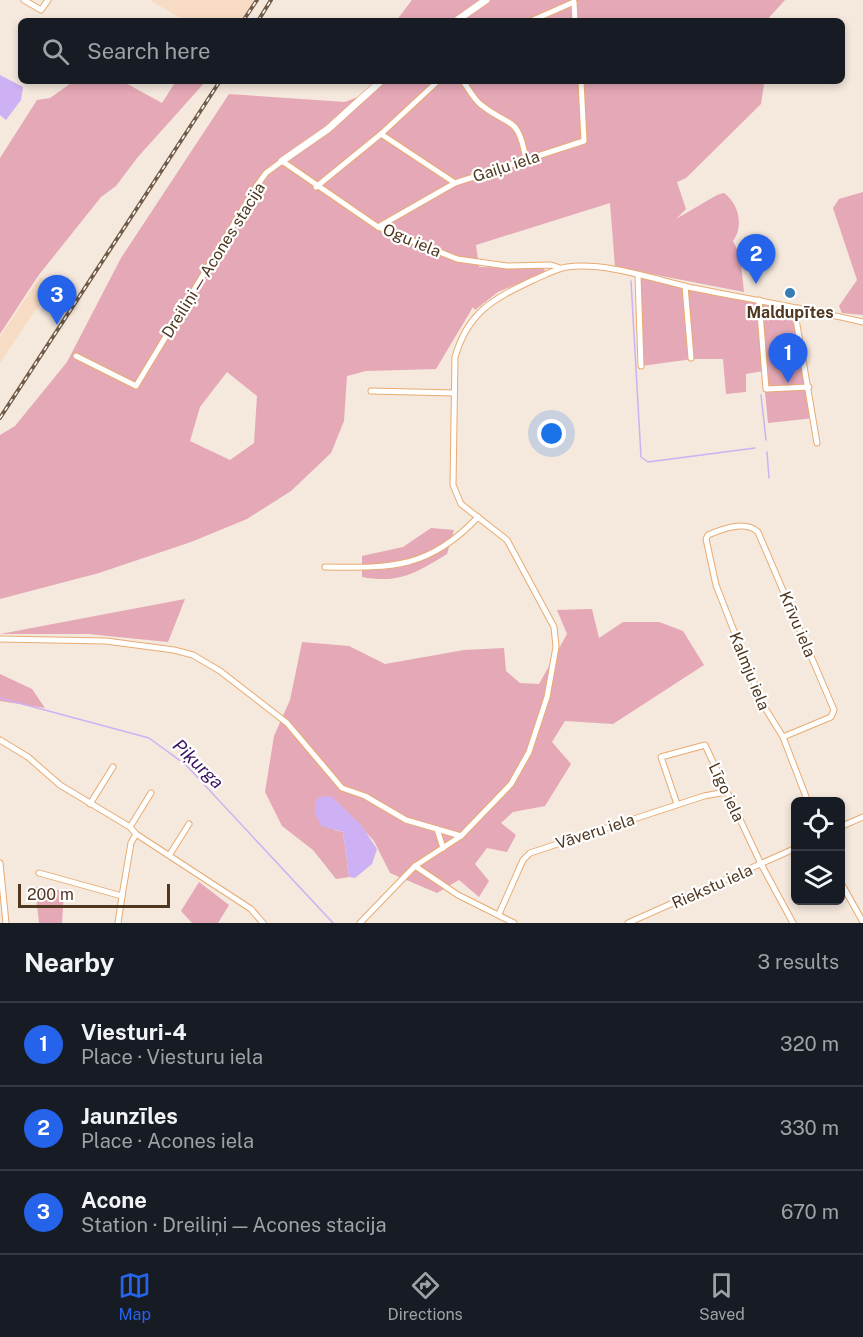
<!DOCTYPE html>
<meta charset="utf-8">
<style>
body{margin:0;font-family:"Public Sans",sans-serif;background:#20242c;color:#f1f3f6}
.controls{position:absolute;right:18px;bottom:18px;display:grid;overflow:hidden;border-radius:9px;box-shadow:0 3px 9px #0003}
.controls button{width:54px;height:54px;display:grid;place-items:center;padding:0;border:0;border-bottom:2px solid #363941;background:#171b24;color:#f1f3f6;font:30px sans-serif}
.scale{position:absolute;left:18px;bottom:15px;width:152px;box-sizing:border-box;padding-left:6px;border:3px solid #50371f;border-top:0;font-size:16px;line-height:21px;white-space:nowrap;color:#50371f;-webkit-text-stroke:4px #fff;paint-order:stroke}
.you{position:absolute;left:552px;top:434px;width:21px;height:21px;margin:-15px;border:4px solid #fff;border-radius:50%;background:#1a73e8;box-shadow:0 0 0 9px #1a73e833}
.badge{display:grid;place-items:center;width:39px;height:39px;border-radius:50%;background:#2563eb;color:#fff;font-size:20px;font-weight:700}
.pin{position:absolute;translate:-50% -50px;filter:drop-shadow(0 2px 3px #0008)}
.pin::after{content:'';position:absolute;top:32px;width:21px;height:18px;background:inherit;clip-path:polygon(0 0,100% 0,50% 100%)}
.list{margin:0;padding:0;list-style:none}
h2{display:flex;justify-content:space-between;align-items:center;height:78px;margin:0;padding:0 24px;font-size:26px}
h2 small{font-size:20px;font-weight:400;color:#9ea1a6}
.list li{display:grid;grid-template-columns:39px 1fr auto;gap:18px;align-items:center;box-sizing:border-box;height:84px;padding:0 24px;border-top:2px solid #363941}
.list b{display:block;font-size:22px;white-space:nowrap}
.list p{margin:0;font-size:20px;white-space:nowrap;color:#9ea1a6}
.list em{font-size:20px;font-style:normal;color:#9ea1a6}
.icon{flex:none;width:33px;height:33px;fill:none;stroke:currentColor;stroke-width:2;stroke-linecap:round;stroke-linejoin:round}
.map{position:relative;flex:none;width:863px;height:923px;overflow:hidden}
.search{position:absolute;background:#171b24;box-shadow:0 3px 9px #0003;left:18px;right:18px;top:18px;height:66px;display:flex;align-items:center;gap:15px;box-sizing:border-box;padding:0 21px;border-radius:9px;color:#9ea1a6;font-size:22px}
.sheet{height:330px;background:#171b24}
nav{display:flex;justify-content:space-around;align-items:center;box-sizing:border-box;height:84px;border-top:2px solid #363941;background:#171b24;font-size:16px;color:#9ea1a6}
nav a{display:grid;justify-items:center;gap:3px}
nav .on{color:#2563eb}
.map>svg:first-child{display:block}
.built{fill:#f8dbc3}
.green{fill:#e5a8b6;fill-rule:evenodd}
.water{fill:#cdb1f4}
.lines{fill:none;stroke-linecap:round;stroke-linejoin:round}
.stream{stroke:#cdb1f4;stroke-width:1.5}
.minor-casing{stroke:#e8ab71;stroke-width:7}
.tertiary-casing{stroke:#e8ab71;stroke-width:8}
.minor{stroke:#fff;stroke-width:5}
.tertiary{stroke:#fff;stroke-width:7}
.rail-casing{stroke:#725c47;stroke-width:4}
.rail{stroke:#fff;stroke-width:1.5;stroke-dasharray:4.5;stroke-linecap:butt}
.poi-dot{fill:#357db2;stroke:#fff;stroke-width:2}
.labels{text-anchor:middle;stroke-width:4.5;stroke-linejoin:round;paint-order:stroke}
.street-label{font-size:16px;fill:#50371f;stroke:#fff}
.poi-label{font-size:16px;font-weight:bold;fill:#50371f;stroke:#fff}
.water-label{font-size:18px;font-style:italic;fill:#3b115f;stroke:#fff}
</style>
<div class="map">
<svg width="863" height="923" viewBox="0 0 863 923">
<rect width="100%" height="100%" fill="#f5e8dd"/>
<g class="built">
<polygon points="150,0 252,0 254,1 242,21 185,21"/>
<polygon points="40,277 52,285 0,363 0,337"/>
</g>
<g class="green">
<polygon points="412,0 785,0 766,21 396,21"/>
<polygon points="74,81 122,81 162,103 176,81 206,81 137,158 116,186 101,197 38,276 0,334 0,158 37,100 50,98"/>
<path d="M371,81H770L764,84L761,104L686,178L677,182L686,209L676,219L717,195L724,193C739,204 744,226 733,241L740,255L744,292L615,267L610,203L476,245L479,267L544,268L545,272L498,292L475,310L473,307L436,369L366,371L347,376L344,421L331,453L291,491L247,519L191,542L99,573L0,599V435L15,426L67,362L121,258L229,94L345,102L373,91ZM227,372L257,396L254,443L230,460L190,441L200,407Z"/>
<polygon points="863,192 863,315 842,313 839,306 857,280 833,208 839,199"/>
<polygon points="638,276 798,308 796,319 814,418 768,423 763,371 746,374 746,392 726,394 723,359 693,359 641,366"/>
<path d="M431,528L454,530L447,554C416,573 399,584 362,577V556L403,547Z"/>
<polygon points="185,599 168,642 88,634 0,634"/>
<polygon points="592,609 599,638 623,622 659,622 683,631 704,665 613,724 565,721 552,742 571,764 545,806 513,812 501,823 516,835 507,852 487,848 475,864 489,881 479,897 459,880 437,893 390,873 374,841 344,809 334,830 343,832 349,877 336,879 313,850 282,826 265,792 274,736 290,700 302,642 349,646 385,664 464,650 504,648 506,671 520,683 539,684 567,634 557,610"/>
<polygon points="0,674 32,689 45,708 0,701"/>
<polygon points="199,882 229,905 218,923 192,923 181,911"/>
<polygon points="35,887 64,891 62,923 39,923"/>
</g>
<g class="water">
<polygon points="0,75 23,87 21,100 6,120 0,115"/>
<polygon points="331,796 361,825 377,849 372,864 355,878 349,877 343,832 321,826 315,813 315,803 319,797"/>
</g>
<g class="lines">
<g class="stream">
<polyline points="631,281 641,457 648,462 755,448"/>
<polyline points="761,395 766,440"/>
<polyline points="767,452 769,478"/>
<polyline points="0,698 149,738 186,765 333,923"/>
</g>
<g class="minor-casing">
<g id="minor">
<polyline points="24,0 41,10 48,0"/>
<polyline points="531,21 574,2 575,21"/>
<path d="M463,81C468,88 474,99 480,104C511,129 518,114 526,160"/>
<polyline points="381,134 455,183"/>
<polyline points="316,187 381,134 438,81"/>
<polyline points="378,227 455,183 584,141 581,81"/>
<polyline points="638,276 641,366"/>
<polyline points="685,286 691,358"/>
<polyline points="759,300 766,389 809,387"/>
<polyline points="798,308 796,319 817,443"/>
<polyline points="76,356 136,386 258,184 266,173 282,161 378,227 457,259 507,266 551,265 560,268"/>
<polyline points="371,391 454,393"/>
<path d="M325,567C392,568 429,569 478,517"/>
<polyline points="0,639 106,641 174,650 193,655 220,671 287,723 342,788 365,796 406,820 461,836"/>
<path d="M783,737L831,717L834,710L758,532C745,520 722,529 708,535L706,539L716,585L762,703L783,737L808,802"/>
<polyline points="0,740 28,757 60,785 130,827 136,834 251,909 263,923"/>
<polyline points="90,804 113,767"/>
<polyline points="677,804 661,757 705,745 761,864 793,923"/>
<polyline points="130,827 151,793"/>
<polyline points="840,827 863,817"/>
<polyline points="437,829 443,848"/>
<polyline points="170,854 189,824"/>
<polyline points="0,863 6,923"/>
<polyline points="415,866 458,895 514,923"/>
<polyline points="39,873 122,896 131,843 136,834"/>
<polyline points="840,881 863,922"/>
<polyline points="499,914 523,860 530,853 704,796 726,792"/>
<polyline points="118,923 122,896"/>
<path d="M360,923L415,866L461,836L511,784L529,752L547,697L556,647L554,627L507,540L461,504L453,485L455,357C468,312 493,299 533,280C543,276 555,269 567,267C607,262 653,279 693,288C749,299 807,309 863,322"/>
<polyline points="628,923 796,848"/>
</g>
</g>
<g class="tertiary-casing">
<g id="tertiary">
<polyline points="456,21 486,0"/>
<polyline points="282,161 328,129 381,81"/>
</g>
</g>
<use href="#minor" class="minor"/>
<use href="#tertiary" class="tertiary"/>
<g class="rail-casing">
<g id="rail">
<polyline points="243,21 257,0"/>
<polyline points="258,21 271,0"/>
<polyline points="0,418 220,81"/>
</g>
</g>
<use href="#rail" class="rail"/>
</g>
<circle class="poi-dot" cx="790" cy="293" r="6"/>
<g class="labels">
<g class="street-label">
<text transform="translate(506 166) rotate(-18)" y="6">Gaiļu iela</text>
<text transform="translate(412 240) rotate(23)" y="6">Ogu iela</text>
<text transform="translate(213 260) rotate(-58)" y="6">Dreiliņi — Acones stacija</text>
<text transform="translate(798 624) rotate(67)" y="6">Krīvu iela</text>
<text transform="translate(750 671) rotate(68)" y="6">Kalmju iela</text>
<text transform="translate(727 792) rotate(65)" y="6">Līgo iela</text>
<text transform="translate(595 831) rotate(-18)" y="6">Vāveru iela</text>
<text transform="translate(712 886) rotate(-24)" y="6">Riekstu iela</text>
</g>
<g class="poi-label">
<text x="790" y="318">Maldupītes</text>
</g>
<g class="water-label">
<text transform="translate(198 764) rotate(44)" y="6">Piķurga</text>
</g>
</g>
</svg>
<div class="controls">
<button><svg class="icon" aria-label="locate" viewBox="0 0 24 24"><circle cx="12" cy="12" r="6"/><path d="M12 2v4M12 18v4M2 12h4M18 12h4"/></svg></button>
<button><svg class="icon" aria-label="layers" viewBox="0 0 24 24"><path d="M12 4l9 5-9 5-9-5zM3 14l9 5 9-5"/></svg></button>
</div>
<div class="scale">200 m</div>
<div class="you"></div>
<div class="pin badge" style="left:788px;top:383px">1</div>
<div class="pin badge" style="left:756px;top:284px">2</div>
<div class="pin badge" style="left:57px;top:325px">3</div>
<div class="search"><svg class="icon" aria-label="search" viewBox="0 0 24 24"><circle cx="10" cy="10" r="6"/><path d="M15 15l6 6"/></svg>Search here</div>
</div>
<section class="sheet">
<h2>Nearby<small>3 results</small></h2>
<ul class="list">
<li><span class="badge">1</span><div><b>Viesturi-4</b><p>Place · Viesturu iela</p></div><em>320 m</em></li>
<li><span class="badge">2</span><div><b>Jaunzīles</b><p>Place · Acones iela</p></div><em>330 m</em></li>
<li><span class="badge">3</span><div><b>Acone</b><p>Station · Dreiliņi — Acones stacija</p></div><em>670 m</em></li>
</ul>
</section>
<nav>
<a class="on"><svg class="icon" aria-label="map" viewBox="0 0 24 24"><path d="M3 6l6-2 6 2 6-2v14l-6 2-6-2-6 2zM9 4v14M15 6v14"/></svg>Map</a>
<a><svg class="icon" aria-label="directions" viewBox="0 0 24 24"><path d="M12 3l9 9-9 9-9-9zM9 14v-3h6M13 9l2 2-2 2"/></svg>Directions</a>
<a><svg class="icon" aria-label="saved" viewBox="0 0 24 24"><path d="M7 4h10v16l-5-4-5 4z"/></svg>Saved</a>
</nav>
